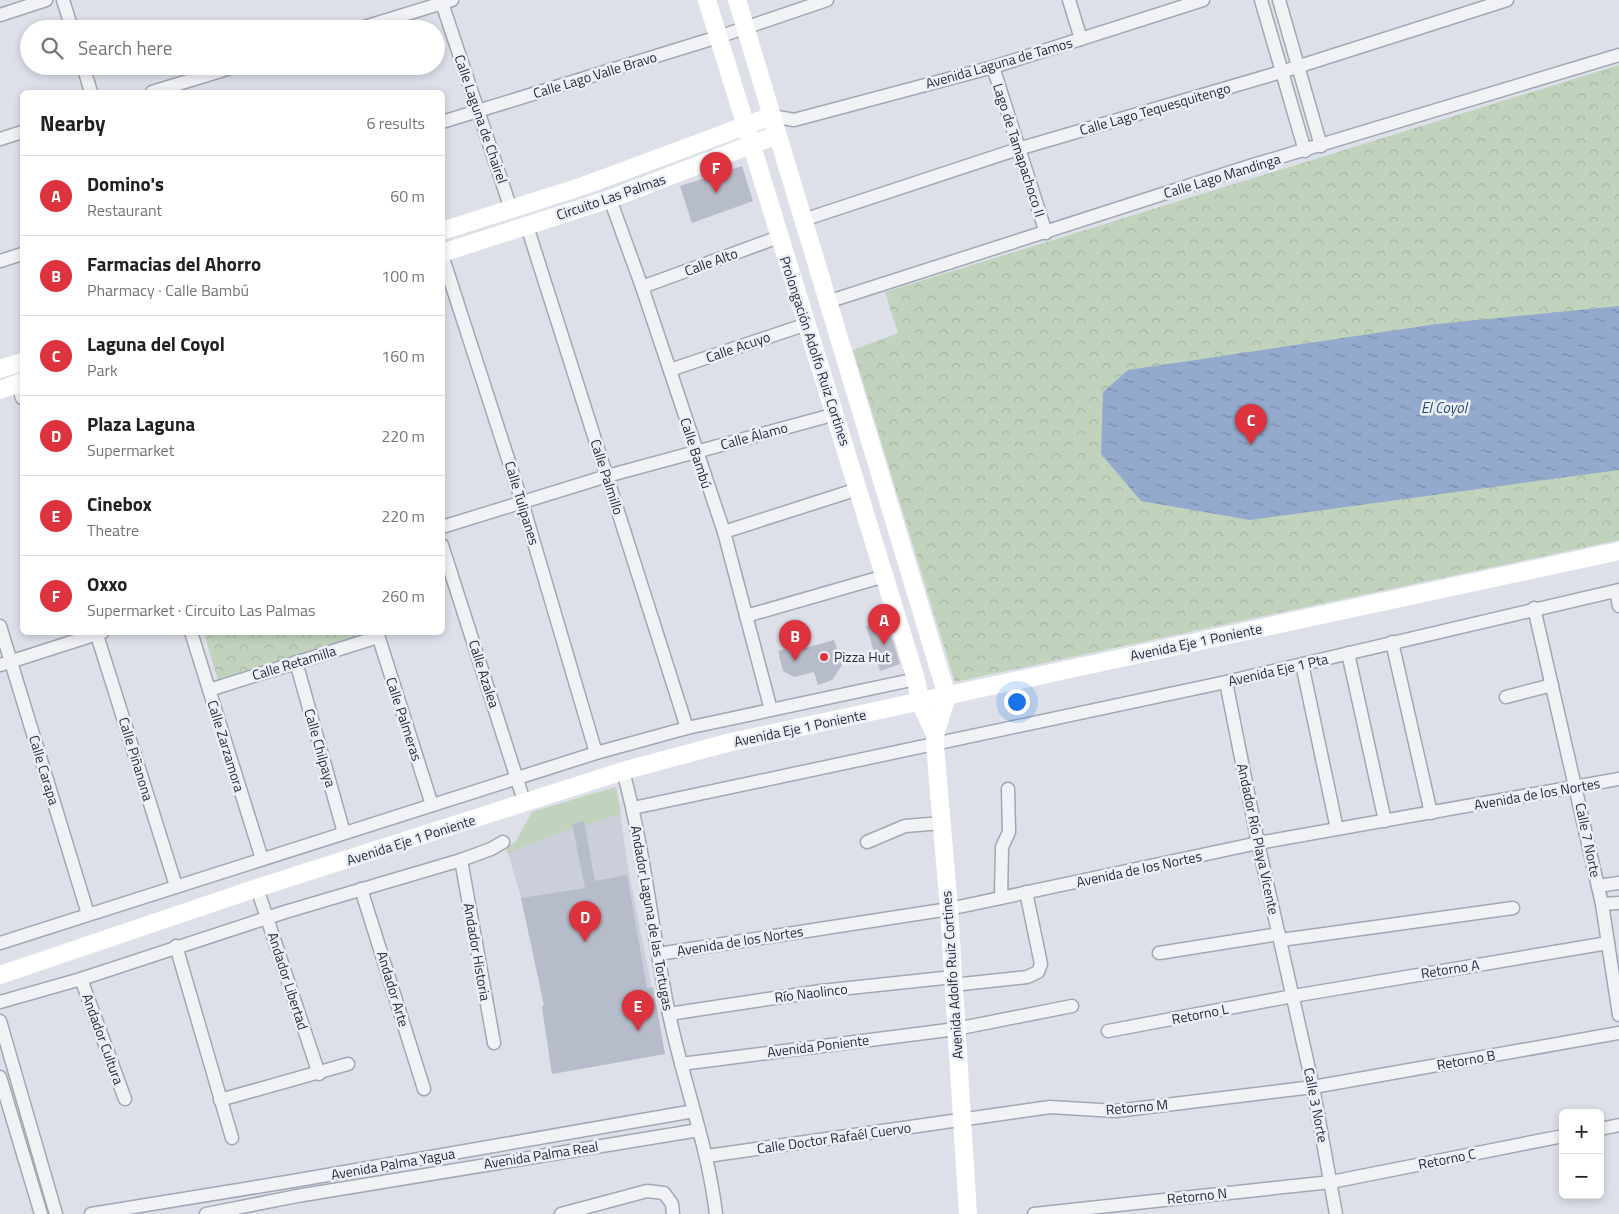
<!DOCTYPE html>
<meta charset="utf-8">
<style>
body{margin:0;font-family:"Titillium Web",sans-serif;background:#f2f2f2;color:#202124}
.controls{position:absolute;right:15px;bottom:15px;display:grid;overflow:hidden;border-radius:8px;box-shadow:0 2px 8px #0003}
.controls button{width:45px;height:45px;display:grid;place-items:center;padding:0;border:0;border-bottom:1px solid #e0e0e0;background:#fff;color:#202124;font:25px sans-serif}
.you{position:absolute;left:1016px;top:701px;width:18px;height:18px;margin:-12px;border:4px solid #fff;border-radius:50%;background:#1a73e8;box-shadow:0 0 0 8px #1a73e833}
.badge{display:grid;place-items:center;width:32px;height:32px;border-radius:50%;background:#dc333e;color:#fff;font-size:16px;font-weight:700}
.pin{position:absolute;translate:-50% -41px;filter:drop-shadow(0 1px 2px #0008)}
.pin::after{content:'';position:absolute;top:26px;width:18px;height:15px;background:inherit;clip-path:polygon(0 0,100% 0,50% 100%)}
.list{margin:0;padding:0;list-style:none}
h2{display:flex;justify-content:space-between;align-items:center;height:65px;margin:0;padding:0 20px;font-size:21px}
h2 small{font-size:16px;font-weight:400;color:#757577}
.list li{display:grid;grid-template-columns:32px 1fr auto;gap:15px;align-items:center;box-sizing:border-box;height:80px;padding:0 20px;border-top:1px solid #e0e0e0}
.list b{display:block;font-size:19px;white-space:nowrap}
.list p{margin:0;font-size:16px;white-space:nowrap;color:#757577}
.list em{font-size:16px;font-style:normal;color:#757577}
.icon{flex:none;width:28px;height:28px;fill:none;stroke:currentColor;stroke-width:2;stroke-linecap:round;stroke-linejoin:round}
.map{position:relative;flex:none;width:1619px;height:1214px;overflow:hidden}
.search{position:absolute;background:#fff;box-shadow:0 2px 8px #0003;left:20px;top:20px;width:425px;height:55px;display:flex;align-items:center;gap:12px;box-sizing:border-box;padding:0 18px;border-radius:28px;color:#757577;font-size:19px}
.panel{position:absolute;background:#fff;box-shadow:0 2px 8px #0003;left:20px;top:90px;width:425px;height:545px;border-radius:8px}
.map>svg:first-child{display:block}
.built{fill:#cbcfdb}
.grass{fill:#c1d3bd}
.park{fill:url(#park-crowns)}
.water{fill:url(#water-ripples)}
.building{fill:#b6bcc9}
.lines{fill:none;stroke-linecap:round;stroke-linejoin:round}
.street-casing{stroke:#a2a7b3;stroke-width:15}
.street{stroke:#f0f2f6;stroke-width:12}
.secondary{stroke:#fff;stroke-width:18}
.poi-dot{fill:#dc333e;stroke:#ecf0f6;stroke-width:2}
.labels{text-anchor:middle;stroke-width:5;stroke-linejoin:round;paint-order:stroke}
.street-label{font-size:14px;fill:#252d41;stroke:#ecf0f6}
.poi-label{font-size:14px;fill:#252d41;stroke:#ecf0f6;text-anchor:start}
.water-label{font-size:15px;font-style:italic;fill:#2b4779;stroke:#ecf0f6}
</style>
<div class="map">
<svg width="1619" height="1214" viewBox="0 0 1619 1214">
<defs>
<pattern id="park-crowns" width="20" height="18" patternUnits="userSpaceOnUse" patternTransform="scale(1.25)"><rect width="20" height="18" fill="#c1d3bd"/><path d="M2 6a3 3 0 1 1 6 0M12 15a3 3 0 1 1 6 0" fill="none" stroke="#a6b5a4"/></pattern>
<pattern id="water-ripples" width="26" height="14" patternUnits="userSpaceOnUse" patternTransform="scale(1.25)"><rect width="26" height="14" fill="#93aacd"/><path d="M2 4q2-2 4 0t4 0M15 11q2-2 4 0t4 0" fill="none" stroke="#788ba8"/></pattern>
</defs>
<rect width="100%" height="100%" fill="#dde0e9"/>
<polygon class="built" points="616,787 629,873 665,1054 552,1074 542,1007 544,1005 521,898 506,846 515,843 532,812"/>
<polygon class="grass" points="616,787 621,814 585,825 584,821 573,824 573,828 507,853 506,846 515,843 532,812"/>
<g class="park">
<polygon points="1619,65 1619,540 955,682 853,350 898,333 885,292"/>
<polygon points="368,632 368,634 218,680 204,633"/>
</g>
<polygon class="water" points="1619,306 1619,470 1250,520 1141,501 1101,454 1103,392 1128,370 1437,324"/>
<g class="building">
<polygon points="742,166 753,201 692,223 680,186"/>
<polygon points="886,619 900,664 880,671 866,626"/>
<polygon points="834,640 842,665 832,680 818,685 814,672 794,677 783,671 778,651 804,644 806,648"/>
<polygon points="584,821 595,881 627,875 647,988 653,987 665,1054 552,1074 542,1007 544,1005 521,898 585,888 572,824"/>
</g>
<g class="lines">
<g class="street-casing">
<g id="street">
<polyline points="63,0 72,29"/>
<polyline points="441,0 511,209"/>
<polyline points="1069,0 1081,39"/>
<polyline points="1261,0 1305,151"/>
<polyline points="1279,0 1321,146"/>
<polyline points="0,15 46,0"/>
<polyline points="358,29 452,0"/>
<polyline points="83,66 91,92"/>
<polyline points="993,67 1046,233"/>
<polyline points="152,92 237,66"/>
<polyline points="772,116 794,120 993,67 1203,0"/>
<polyline points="442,122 718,37 827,0"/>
<polyline points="0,139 22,132"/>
<polyline points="610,199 642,287 724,532 771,710"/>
<polyline points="803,220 1018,149 1281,72 1507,0"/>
<polyline points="527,226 687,728"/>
<polyline points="442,255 522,502 596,753"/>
<polyline points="0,261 22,254"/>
<polyline points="642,287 779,237"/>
<polyline points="827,302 1250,166 1619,55"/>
<polyline points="670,370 807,324"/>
<polyline points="18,384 22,398"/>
<polyline points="442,527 607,476 836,414"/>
<polyline points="724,532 858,489"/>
<polyline points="442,545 525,804"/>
<polyline points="1616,591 1619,606"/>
<polyline points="1534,608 1602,904 1619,1015"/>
<polyline points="746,616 885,576"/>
<polyline points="0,626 88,914"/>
<polyline points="96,632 176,886"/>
<polyline points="191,632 262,859"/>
<polyline points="377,632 432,805"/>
<polyline points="1392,642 1431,813"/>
<polyline points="1348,653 1385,821"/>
<polyline points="296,662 344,833"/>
<polyline points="1302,664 1337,829"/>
<polyline points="0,665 103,632"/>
<polyline points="1226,682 1258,843 1313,1087 1336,1214"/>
<polyline points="209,690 378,637"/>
<polyline points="1506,697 1552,685"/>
<path d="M623,771C645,851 652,933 669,1014C683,1081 708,1146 716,1214"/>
<polyline points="633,808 1226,682 1619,590"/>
<polyline points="867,842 905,826 942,823"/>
<polyline points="461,860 494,1043"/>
<polyline points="1598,886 1619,883"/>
<polyline points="257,888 319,1074"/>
<polyline points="361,889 424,1089"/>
<polyline points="1001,898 1002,847 1009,832 1008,789"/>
<polyline points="1602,904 1619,903"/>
<polyline points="1281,940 1513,908"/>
<polyline points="0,943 596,753 687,728 916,679"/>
<polyline points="176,946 232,1138"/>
<polyline points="1159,953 1279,934"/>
<polyline points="658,954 949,909 1258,843 1619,779"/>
<polyline points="81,979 125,1099"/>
<polyline points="953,985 1027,977 1038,972 1041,964 1026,892"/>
<polyline points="0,1002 81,979 285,912 461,860 491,849 503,842"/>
<polyline points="669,1014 821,991 953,977"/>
<polyline points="0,1021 56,1214"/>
<polyline points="1108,1031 1293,996 1608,943"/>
<polyline points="681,1064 956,1029 1072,1006"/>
<polyline points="0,1077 41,1214"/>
<polyline points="220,1100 348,1064"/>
<polyline points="1600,1129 1619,1125"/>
<polyline points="707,1156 1050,1107 1116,1111 1313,1087 1619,1033"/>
<polyline points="91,1214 293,1181 694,1111"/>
<polyline points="206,1214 297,1196 699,1130"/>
<polyline points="561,1214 647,1191 664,1193 672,1204 673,1214"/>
<polyline points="1034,1214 1331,1182 1563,1136"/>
</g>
</g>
<use href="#street" class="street"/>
<g class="secondary">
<polyline points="707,0 916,679 920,702 935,735"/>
<polyline points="737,0 947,696 935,735 935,745 949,909 968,1214"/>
<polyline points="442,231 583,186 772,116"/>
<polyline points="442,253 610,199 777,135"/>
<polyline points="0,369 22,362"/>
<polyline points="0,390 22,382"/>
<polyline points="0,975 257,888 623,771 731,742 1619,551"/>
</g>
</g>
<circle class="poi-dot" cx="824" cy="657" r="5"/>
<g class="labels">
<g class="street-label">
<text transform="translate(999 63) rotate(-16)" y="5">Avenida Laguna de Tamos</text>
<text transform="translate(595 75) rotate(-17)" y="5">Calle Lago Valle Bravo</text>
<text transform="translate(1155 109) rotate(-16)" y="5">Calle Lago Tequesquitengo</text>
<text transform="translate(481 119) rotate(71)" y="5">Calle Laguna de Chairel</text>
<text transform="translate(1019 150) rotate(72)" y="5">Lago de Tamapachoco II</text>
<text transform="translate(1222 176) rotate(-17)" y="5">Calle Lago Mandinga</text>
<text transform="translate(611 197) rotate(-19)" y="5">Circuito Las Palmas</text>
<text transform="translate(711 262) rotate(-20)" y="5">Calle Alto</text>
<text transform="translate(738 347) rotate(-19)" y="5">Calle Acuyo</text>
<text transform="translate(815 351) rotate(72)" y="5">Prolongación Adolfo Ruiz Cortines</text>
<text transform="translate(754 436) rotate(-15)" y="5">Calle Álamo</text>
<text transform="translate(696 453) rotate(72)" y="5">Calle Bambú</text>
<text transform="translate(607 477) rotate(72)" y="5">Calle Palmillo</text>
<text transform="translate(522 503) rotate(73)" y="5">Calle Tulipanes</text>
<text transform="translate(1196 642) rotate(-12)" y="5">Avenida Eje 1 Poniente</text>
<text transform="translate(294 663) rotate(-17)" y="5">Calle Retamilla</text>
<text transform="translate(1278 670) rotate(-13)" y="5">Avenida Eje 1 Pta</text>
<text transform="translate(484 674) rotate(72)" y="5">Calle Azalea</text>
<text transform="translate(404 719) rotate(72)" y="5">Calle Palmeras</text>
<text transform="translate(800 728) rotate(-12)" y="5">Avenida Eje 1 Poniente</text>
<text transform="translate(226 746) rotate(73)" y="5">Calle Zarzamora</text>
<text transform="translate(320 748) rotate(74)" y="5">Calle Chilpaya</text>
<text transform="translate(136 759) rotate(73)" y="5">Calle Piñanona</text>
<text transform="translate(44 770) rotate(73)" y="5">Calle Carapa</text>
<text transform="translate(1537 794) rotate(-10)" y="5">Avenida de los Nortes</text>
<text transform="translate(1258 839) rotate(78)" y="5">Andador Río Playa Vicente</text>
<text transform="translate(411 840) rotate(-18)" y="5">Avenida Eje 1 Poniente</text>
<text transform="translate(1588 840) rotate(78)" y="5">Calle 7 Norte</text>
<text transform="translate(1139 869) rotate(-12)" y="5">Avenida de los Nortes</text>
<text transform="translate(652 918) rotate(80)" y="5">Andador Laguna de las Tortugas</text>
<text transform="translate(740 941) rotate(-9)" y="5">Avenida de los Nortes</text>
<text transform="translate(477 952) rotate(80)" y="5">Andador Historia</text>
<text transform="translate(1450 969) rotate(-9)" y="5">Retorno A</text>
<text transform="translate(952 975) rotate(-94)" y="5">Avenida Adolfo Ruiz Cortines</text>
<text transform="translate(288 981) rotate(72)" y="5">Andador Libertad</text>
<text transform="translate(393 989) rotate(73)" y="5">Andador Arte</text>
<text transform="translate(811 993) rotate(-7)" y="5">Río Naolinco</text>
<text transform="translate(1200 1014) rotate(-11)" y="5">Retorno L</text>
<text transform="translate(103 1039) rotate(70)" y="5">Andador Cultura</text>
<text transform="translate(818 1046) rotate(-7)" y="5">Avenida Poniente</text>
<text transform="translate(1466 1060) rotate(-10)" y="5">Retorno B</text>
<text transform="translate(1316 1105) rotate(79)" y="5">Calle 3 Norte</text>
<text transform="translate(1137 1107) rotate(-5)" y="5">Retorno M</text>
<text transform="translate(834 1138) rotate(-8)" y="5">Calle Doctor Rafaél Cuervo</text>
<text transform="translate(541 1155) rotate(-9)" y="5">Avenida Palma Real</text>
<text transform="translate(1447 1159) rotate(-11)" y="5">Retorno C</text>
<text transform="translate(393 1164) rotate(-10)" y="5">Avenida Palma Yagua</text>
<text transform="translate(1197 1196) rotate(-6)" y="5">Retorno N</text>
</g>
<g class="poi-label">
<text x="834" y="662">Pizza Hut</text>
</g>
<g class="water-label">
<text x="1444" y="413">El Coyol</text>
</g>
</g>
</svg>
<div class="controls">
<button>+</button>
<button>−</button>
</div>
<div class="you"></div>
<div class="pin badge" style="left:884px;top:645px">A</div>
<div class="pin badge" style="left:795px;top:661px">B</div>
<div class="pin badge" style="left:1251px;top:445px">C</div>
<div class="pin badge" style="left:585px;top:942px">D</div>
<div class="pin badge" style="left:638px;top:1031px">E</div>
<div class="pin badge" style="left:716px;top:193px">F</div>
<div class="search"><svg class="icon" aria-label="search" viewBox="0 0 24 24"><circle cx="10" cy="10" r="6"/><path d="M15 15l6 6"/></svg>Search here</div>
<section class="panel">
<h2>Nearby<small>6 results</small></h2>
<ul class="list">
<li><span class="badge">A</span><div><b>Domino's</b><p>Restaurant</p></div><em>60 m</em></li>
<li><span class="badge">B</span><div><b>Farmacias del Ahorro</b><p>Pharmacy · Calle Bambú</p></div><em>100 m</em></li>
<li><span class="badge">C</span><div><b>Laguna del Coyol</b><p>Park</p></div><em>160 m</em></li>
<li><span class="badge">D</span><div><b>Plaza Laguna</b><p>Supermarket</p></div><em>220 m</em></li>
<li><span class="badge">E</span><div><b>Cinebox</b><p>Theatre</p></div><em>220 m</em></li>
<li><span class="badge">F</span><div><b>Oxxo</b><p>Supermarket · Circuito Las Palmas</p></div><em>260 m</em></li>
</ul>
</section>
</div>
